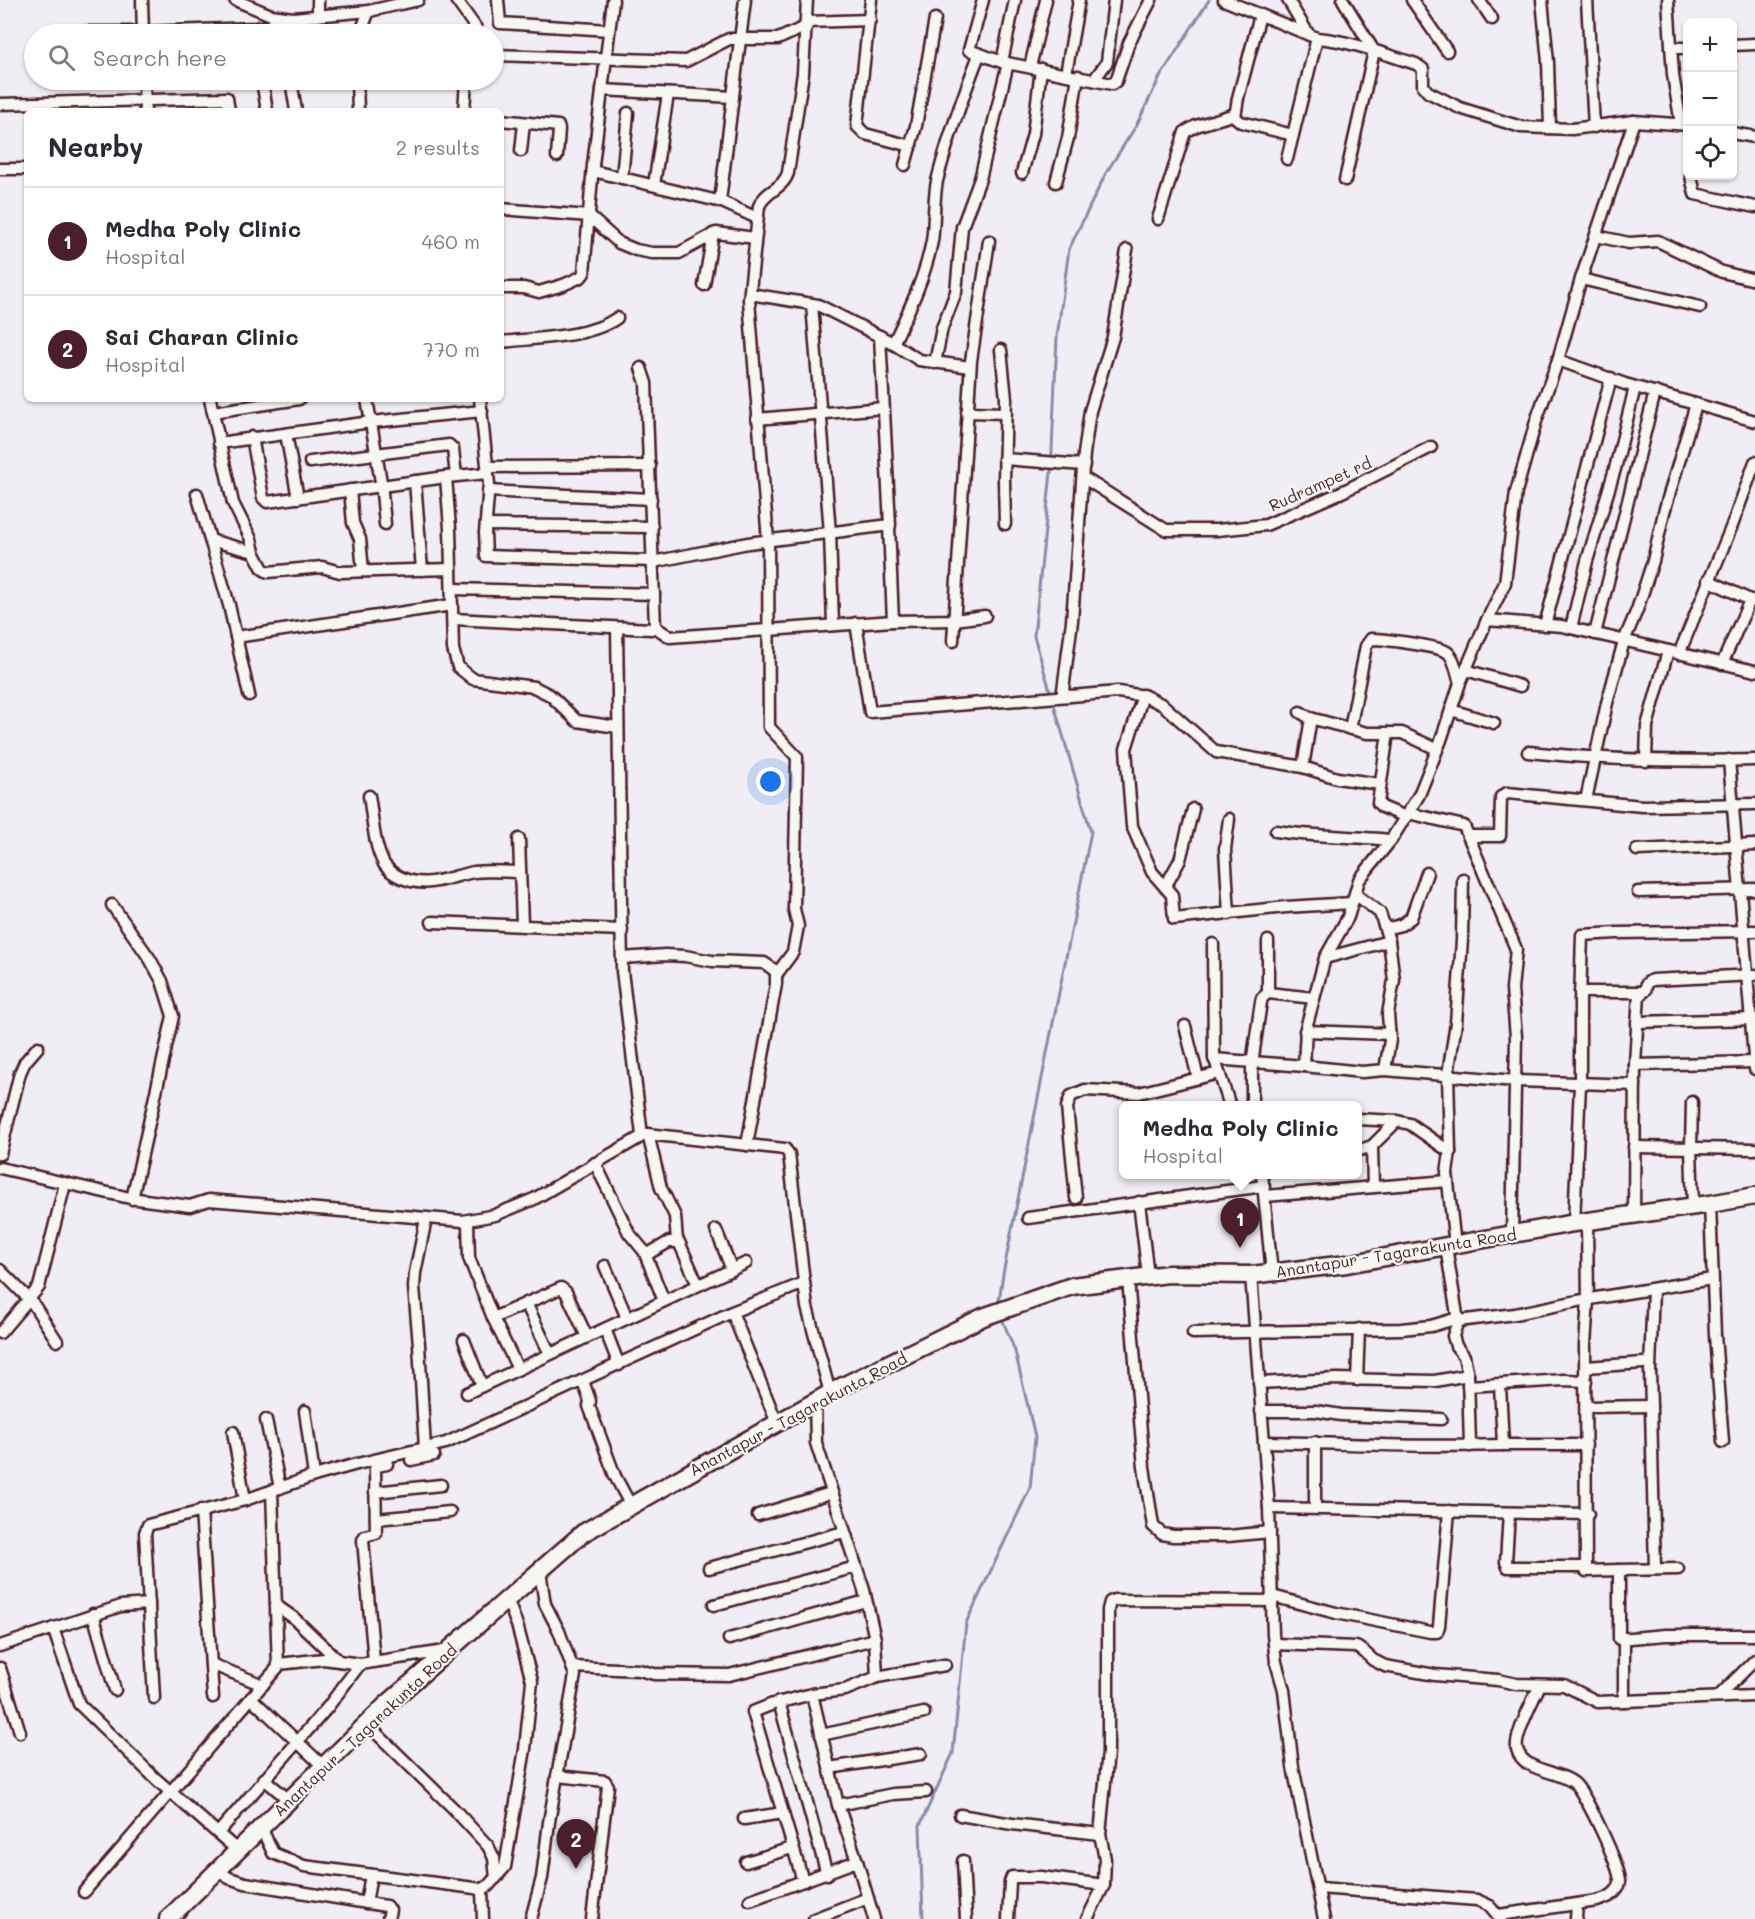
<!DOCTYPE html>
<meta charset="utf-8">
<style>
body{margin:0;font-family:Mali,sans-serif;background:#f7f7f7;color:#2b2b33}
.controls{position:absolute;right:18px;top:18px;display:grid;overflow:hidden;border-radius:9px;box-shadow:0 2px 4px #0004}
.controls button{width:54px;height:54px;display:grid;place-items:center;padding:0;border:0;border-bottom:2px solid #e1e1e2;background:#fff;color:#2b2b33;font:30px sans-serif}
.you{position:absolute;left:771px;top:782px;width:21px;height:21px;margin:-15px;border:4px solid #fff;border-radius:50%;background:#1a73e8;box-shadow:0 0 0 9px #1a73e833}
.badge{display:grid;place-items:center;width:39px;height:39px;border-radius:50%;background:#4a1f2b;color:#fff;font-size:20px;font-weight:700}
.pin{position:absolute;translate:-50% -50px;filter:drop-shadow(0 2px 3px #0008)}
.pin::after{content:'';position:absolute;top:32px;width:21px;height:18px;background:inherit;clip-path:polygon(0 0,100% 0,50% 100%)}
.popup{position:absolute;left:1119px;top:1101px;width:243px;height:78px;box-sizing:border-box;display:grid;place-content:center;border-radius:9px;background:#fff;filter:drop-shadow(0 2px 4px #0005);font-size:20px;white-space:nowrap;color:#7c7c81}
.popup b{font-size:22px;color:#2b2b33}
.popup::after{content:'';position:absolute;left:50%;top:100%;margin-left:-12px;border:12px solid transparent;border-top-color:#fff}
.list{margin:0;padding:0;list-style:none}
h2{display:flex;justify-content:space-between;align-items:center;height:78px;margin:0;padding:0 24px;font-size:26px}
h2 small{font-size:20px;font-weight:400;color:#7c7c81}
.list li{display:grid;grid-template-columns:39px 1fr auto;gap:18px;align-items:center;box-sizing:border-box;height:108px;padding:0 24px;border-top:2px solid #e1e1e2}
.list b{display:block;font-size:22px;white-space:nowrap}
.list p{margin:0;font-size:20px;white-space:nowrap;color:#7c7c81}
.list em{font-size:20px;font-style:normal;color:#7c7c81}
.icon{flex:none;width:33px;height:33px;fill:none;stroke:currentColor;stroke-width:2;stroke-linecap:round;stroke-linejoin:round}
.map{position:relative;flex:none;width:1755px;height:1919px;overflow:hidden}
.search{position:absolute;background:#fff;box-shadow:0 2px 4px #0004;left:24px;top:24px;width:480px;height:66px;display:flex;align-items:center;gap:15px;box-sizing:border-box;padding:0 21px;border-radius:33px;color:#7c7c81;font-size:22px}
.panel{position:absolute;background:#fff;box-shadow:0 2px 4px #0004;left:24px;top:108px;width:480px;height:294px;border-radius:9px}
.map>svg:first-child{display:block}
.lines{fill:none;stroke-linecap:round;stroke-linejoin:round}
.stream{stroke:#878ca6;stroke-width:3}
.street-casing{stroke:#4a1f2b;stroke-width:15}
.primary-casing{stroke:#4a1f2b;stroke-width:21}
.street{stroke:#f6f6f2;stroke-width:10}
.primary{stroke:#f6f6f2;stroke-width:16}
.labels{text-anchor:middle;stroke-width:4.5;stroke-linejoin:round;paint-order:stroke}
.street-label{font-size:16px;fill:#4a1f2b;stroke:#f6f6f2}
</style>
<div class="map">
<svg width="1755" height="1919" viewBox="0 0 1755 1919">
<rect width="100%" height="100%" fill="#f0edf4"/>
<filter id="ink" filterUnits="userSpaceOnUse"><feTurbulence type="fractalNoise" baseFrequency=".0167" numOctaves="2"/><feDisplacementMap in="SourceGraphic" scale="12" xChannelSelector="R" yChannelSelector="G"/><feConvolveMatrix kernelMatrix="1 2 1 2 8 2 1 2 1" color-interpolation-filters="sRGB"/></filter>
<g filter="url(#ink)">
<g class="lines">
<g class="stream">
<polyline points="1051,694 1034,636 1051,472 1057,337 1069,249 1106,173 1136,126 1160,77 1209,0"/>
<polyline points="998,1307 1003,1274 1091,832 1053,701"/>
<polyline points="923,1919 920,1825 953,1753 966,1623 1030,1488 1035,1437 1015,1351 1001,1316"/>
</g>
<g class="street-casing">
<g id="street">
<polyline points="142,0 143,34"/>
<polyline points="235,0 271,15 293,18 369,11 418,0"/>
<polyline points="318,0 318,16"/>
<polyline points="456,0 476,28 475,34"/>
<polyline points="498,0 500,23 609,30"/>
<polyline points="871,0 857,126 865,134 911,146"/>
<polyline points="983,0 969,50 1002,62"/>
<polyline points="1015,0 1002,62 1112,84 1116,81 1129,43 1151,0"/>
<path d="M1224,0L1317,38C1351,41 1384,54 1416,64L1423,69V86L1428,92L1460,108L1521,127L1572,129L1634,121L1688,125"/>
<polyline points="1288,0 1309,35"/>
<polyline points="1343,0 1374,51 1345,180"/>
<polyline points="1412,0 1447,51"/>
<polyline points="1479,0 1492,19"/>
<polyline points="1542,0 1548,62 1550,128"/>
<polyline points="1587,0 1594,127"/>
<polyline points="1668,0 1673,75 1681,124"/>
<polyline points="1260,15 1238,98 1235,117 1241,122 1293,135"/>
<polyline points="281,18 284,34"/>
<polyline points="807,22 870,20"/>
<polyline points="64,32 143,32 255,28 270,26 281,18"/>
<polyline points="360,34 369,11"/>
<polyline points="1732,45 1755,44"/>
<polyline points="1671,48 1688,48"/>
<polyline points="494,55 686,61 729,39 778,39 807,26"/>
<polyline points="1030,67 1046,0"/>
<polyline points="1066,74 1079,0"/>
<polyline points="144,80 145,111"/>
<polyline points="262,80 267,111"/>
<polyline points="291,80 296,111"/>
<polyline points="357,80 358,111"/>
<polyline points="1094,80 1107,62 1114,0"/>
<polyline points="602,90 733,97"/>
<polyline points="0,104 227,98 229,111"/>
<polyline points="464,111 466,80"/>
<polyline points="501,120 558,126 559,129 557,156"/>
<polyline points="1732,133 1755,137"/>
<polyline points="521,151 524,123"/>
<polyline points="1287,159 1317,38"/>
<polyline points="905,165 916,126 935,19"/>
<polyline points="0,169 27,169"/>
<polyline points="593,171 722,202 757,218"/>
<polyline points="1022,173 1033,134 1041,69"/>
<polyline points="1691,176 1695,194 1755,207"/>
<polyline points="622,178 628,113"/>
<polyline points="1056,182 1068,138 1078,76"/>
<polyline points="654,185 668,94"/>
<polyline points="720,201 745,0"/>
<polyline points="501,209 589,216 619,243 636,250 652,253 679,253 716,233 755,238"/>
<polyline points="1158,219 1185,132 1196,126 1235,114"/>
<polyline points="1596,236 1629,243 1658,241 1722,272 1755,280"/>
<polyline points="1127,250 1113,337 1090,411 1084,454 1072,621 1063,690 1066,695 1071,696 1118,692 1145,696 1163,705 1216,752 1303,767"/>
<polyline points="1581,279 1700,307"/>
<polyline points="704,285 713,234"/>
<polyline points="501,288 524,288 539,292 563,285 581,277 584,273 593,165 613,0"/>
<polyline points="750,294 818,305 889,341 919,360 970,367"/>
<polyline points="812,304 830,533 833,625"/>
<path d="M501,342C536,338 589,338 617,318"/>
<path d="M893,344C909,310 925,278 932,241C935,221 933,201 937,181C948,138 963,96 979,55"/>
<polyline points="1001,350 1006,399 1004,480 1005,524"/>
<polyline points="1558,360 1581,279 1634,121"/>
<polyline points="935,363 942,328 956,292 962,227 980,179 1008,63"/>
<polyline points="210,399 233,503 251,539 254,552"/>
<polyline points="367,399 381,482 385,524"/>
<polyline points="480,399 489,484 485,533 486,556 653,561"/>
<polyline points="213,412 299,399"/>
<polyline points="967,412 1006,413"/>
<polyline points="757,419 883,408"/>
<polyline points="286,434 298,498"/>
<polyline points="252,437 263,498 267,502 446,477 488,473"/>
<polyline points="219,443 371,422 482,411"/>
<polyline points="1004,459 1084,465"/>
<polyline points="310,462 449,445 453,449 456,476"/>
<polyline points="488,467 650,466"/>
<polyline points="446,477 450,528 453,649 458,667 473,679 534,687 550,695 577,721 617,727"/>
<polyline points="1087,480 1166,530 1217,530 1266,525 1342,492 1431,447"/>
<polyline points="415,481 422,570"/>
<polyline points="350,490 353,523 360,539 363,571"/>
<polyline points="488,491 651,499"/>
<polyline points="197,494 229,605 249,695"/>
<polyline points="486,525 652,527"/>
<polyline points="889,526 893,621"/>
<polyline points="210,540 254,552 263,569 268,572 322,567 340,572 451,569"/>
<polyline points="653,562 748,543 890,525 880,336"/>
<polyline points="1708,580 1750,600"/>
<polyline points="452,589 654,594"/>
<polyline points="453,619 651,629 655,627 646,383 641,368"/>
<polyline points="1487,620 1505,583 1516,492 1537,418 1558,360 1625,384 1755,421"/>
<polyline points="856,623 870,712 1070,696"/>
<polyline points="1545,625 1611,378"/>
<polyline points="655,627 670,637 893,621 954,620 985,616"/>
<polyline points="617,628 622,971 642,1135"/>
<polyline points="1571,628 1587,561 1615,469 1635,387"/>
<polyline points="1595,634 1655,392"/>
<polyline points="236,637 452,605"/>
<polyline points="953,641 971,361 989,241"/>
<polyline points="1679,654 1733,523 1755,462"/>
<polyline points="1722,664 1750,600 1755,601"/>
<polyline points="1466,670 1520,686"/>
<polyline points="1143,695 1126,749 1132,826 1152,872 1172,895 1174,919 1286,907 1352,903"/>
<polyline points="1451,710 1494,723"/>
<polyline points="1300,712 1310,718 1367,733 1402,733 1437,749"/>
<polyline points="1311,718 1303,767 1337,778 1380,784"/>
<path d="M1350,729L1366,646L1371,639C1384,639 1437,646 1447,652C1455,657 1457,675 1460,683"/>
<polyline points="1388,733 1378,803 1382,807 1406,817"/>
<path d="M1528,752C1604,760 1679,762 1755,760"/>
<polyline points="1729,760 1755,1069"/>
<polyline points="1646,761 1647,726 1668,651"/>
<path d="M369,796C373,817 373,844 384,864C388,870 395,875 402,878C428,889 448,877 474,872C489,870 505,872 520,872"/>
<polyline points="1586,800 1607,703 1624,641 1637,610 1653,561 1664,512 1696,404"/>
<polyline points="1408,813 1464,826 1516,949 1512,989 1516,1037 1512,1235"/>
<path d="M1276,831C1315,837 1353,836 1391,840"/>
<polyline points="1468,836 1500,836 1501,797 1507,793 1642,806 1755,804"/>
<polyline points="519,839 522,925"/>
<polyline points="1637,850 1755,845"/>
<polyline points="1165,887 1180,860 1193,809"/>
<polyline points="1638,892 1755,889"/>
<polyline points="1355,894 1380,913 1389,941 1394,980 1388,1014 1390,1040 1385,1070 1362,1072 1304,1066 1306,1028 1325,958 1348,917 1359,880 1391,840 1419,795 1441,740 1460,683 1487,620 1562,626 1755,671"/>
<polyline points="112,905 150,959 162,981 173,1016 132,1199"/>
<polyline points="1229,914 1225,849 1229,819"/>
<polyline points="432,922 622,930"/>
<polyline points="1385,929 1401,925 1411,918 1427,873"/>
<polyline points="1268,941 1268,993 1314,998"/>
<polyline points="1213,944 1214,1057 1230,1106"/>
<polyline points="622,958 665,955 685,956 712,961 764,963 773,969 776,973 776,984 747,1145"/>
<polyline points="1325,958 1389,941"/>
<path d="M776,975L793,952L798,926L794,909L797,757L769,727L768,541L749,300L759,206C765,191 783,189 788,173L803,73L807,0"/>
<polyline points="1580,992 1639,992 1635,1065 1634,1215"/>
<polyline points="1639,995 1645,991 1647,983 1652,980 1755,975"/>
<polyline points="1637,1022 1755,1019"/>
<polyline points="1185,1026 1198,1078"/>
<polyline points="1305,1031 1390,1034"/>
<polyline points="1214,1059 1304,1066"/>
<polyline points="1635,1065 1755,1062"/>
<polyline points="1385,1070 1515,1081 1635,1085"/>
<polyline points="1692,1102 1691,1148 1693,1207"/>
<polyline points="1252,1106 1252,1064 1261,1002 1262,998 1268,993"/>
<polyline points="1357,1119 1397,1121 1410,1124 1450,1152 1447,1173 1455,1246"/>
<polyline points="648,1134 661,1188 675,1216 677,1241"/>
<polyline points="1372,1146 1373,1187"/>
<polyline points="1634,1147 1755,1149"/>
<polyline points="1357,1151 1372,1146 1397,1121"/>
<polyline points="1450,1152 1448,1074 1456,1023 1462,940 1463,879"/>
<polyline points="0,1154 20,1073 25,1062 38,1047"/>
<polyline points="595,1163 629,1233 644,1251 664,1301"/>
<polyline points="0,1168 130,1198 190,1206 209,1200 463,1221 495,1215 534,1199 646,1134 785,1149 789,1154 807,1307 830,1393"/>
<polyline points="1262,1174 1272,1273"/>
<polyline points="1265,1196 1448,1181"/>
<polyline points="1076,1198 1067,1107 1071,1096 1085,1090 1139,1093 1219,1073"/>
<polyline points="1139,1202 1148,1276"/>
<polyline points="1710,1204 1715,1335 1723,1442"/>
<polyline points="1028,1218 1264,1186"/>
<polyline points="468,1221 469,1258 493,1318 518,1369"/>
<polyline points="1587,1222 1588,1300 1585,1345 1586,1571 1619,1570 1619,1639 1666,1635 1755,1635"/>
<polyline points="1574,1223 1580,1084 1580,1001 1582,935 1617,933 1755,931"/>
<polyline points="716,1230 732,1270"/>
<polyline points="1446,1247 1458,1321 1453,1336 1456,1346 1464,1356 1468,1375 1470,1446"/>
<polyline points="646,1255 669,1242 679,1242 698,1285"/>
<polyline points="605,1266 627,1318"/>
<polyline points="0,1270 32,1302 57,1341"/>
<polyline points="1251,1275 1269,1508 1273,1635 1276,1662 1284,1690 1293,1767 1324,1919"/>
<polyline points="1128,1279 1144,1467 1153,1526 1162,1534 1173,1536 1228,1536 1270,1532"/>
<polyline points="1653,1289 1650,1369 1655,1569"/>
<polyline points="526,1303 550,1354"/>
<polyline points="732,1312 777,1423"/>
<polyline points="493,1318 561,1288 566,1292 587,1337"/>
<polyline points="1458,1321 1515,1314 1578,1301 1712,1279"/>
<polyline points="605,1329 619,1365"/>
<polyline points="0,1333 39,1287 65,1184"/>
<polyline points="1193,1333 1401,1329 1431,1326 1458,1318"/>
<polyline points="464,1340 482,1386"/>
<polyline points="1586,1367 1643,1363"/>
<polyline points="1357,1380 1359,1329"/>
<polyline points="583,1381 590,1401 589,1406 615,1476 631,1506"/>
<polyline points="1259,1383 1336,1379 1435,1381 1468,1375"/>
<polyline points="1500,1385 1503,1445 1586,1445"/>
<polyline points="1468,1386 1564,1380 1586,1381"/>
<polyline points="467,1393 746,1263"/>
<polyline points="815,1401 816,1443 864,1590 875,1639 877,1677 845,1690 812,1694 838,1805 857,1861 874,1919"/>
<polyline points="1586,1407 1651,1406"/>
<polyline points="305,1411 314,1476"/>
<polyline points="1261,1411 1316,1411 1341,1415 1441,1419"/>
<polyline points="266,1420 280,1488"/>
<polyline points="233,1432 245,1500"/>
<path d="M1264,1442C1343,1443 1423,1448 1503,1445"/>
<polyline points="1315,1442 1315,1508"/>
<polyline points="425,1449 419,1345 414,1287 415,1273 426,1219"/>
<polyline points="411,1460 434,1455"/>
<polyline points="375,1492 441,1485"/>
<polyline points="1269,1508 1588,1514"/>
<polyline points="201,1510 213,1697"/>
<polyline points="1509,1513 1506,1562 1508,1567 1586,1567"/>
<polyline points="758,1515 831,1493"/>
<polyline points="376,1519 450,1512"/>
<polyline points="709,1568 844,1532"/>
<polyline points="1619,1570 1678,1569"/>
<polyline points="1272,1596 1336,1613 1430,1632 1437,1632 1439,1626 1449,1511"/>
<polyline points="714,1605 856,1567"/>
<polyline points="277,1606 294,1618 339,1661"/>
<polyline points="93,1614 115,1690"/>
<polyline points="53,1628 79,1704 157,1780 238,1851"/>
<polyline points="1624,1638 1624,1701"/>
<polyline points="729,1639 866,1601"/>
<polyline points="1274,1644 1356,1647 1362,1650 1373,1660 1385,1666 1435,1675 1498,1680 1516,1684 1564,1685 1598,1702 1755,1696"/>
<polyline points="0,1646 121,1606 149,1604"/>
<polyline points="374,1661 363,1540 365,1536 376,1533 375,1469 377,1466 387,1464"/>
<polyline points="211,1664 263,1685"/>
<polyline points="279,1664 324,1659 360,1664 445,1651"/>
<polyline points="572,1667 639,1670 654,1674 729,1675 875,1639"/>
<polyline points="0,1668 20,1732"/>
<polyline points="877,1677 945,1665"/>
<polyline points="812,1694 773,1704 753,1712 803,1881 857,1861"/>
<polyline points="1719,1696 1755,1660"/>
<polyline points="154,1698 145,1533 148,1525 245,1500 314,1476 357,1464 446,1443 732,1312 804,1283"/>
<polyline points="251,1698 324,1767"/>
<polyline points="779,1702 827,1874"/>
<polyline points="367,1724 453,1808 488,1846 494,1858 496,1878"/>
<polyline points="821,1735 924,1713"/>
<polyline points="829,1768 921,1754"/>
<polyline points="557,1776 605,1781 608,1786 592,1919"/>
<polyline points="264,1779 289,1800"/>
<polyline points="838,1805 893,1794 926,1792"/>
<polyline points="960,1815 1012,1824 1100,1834"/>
<polyline points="744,1819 783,1813"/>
<polyline points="261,1827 273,1853 304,1866 482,1889 483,1919"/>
<polyline points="218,1833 327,1708 360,1664"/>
<polyline points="963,1861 966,1919"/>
<polyline points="746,1862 792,1848"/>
<polyline points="217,1870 229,1878 245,1883 386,1906 390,1910 388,1919"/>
<polyline points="1319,1888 1477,1900 1490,1906 1501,1919"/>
<polyline points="482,1889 488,1886 505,1867 525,1749 532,1681 517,1625 507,1599"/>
<polyline points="84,1892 278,1667 272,1491"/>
<polyline points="750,1900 803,1881"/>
<polyline points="366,1903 371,1875"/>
<path d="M1499,1915L1597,1901C1607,1898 1618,1894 1620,1882C1621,1868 1585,1792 1574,1783C1558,1770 1523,1772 1517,1749C1514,1736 1534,1698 1540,1685"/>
<polyline points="531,1919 542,1878 549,1822 575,1675 559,1631 545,1604 540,1571"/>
<polyline points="814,1919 868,1898"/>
<polyline points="1008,1919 1010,1882 1012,1877 1041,1877 1104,1885"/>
<polyline points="1087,1919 1104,1885 1105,1859 1100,1834 1108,1752 1108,1610 1110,1602 1114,1600 1272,1601"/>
<polyline points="1576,1919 1577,1904"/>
</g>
</g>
<g class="primary-casing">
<polyline id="primary" points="168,1919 385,1706 583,1533 841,1387 983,1317 1072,1286 1168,1274 1251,1275 1347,1264 1574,1223 1710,1204 1755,1196"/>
</g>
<use href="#street" class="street"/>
<use href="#primary" class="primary"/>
</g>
</g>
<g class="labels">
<g class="street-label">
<text transform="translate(1320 484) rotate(-24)" y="6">Rudrampet rd</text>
<text transform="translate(1396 1253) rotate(-9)" y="6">Anantapur - Tagarakunta Road</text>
<text transform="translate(798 1414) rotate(-28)" y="6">Anantapur - Tagarakunta Road</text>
<text transform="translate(365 1730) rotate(-43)" y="6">Anantapur - Tagarakunta Road</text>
</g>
</g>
</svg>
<div class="controls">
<button>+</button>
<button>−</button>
<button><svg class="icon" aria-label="locate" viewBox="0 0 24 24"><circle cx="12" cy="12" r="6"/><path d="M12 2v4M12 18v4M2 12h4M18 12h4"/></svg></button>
</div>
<div class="you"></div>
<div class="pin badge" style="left:1240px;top:1248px">1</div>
<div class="popup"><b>Medha Poly Clinic</b>Hospital</div>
<div class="pin badge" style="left:576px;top:1869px">2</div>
<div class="search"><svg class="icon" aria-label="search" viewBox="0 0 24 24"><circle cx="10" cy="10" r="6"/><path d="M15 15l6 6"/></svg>Search here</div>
<section class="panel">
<h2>Nearby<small>2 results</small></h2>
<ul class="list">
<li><span class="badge">1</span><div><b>Medha Poly Clinic</b><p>Hospital</p></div><em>460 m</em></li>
<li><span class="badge">2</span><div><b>Sai Charan Clinic</b><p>Hospital</p></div><em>770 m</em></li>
</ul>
</section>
</div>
